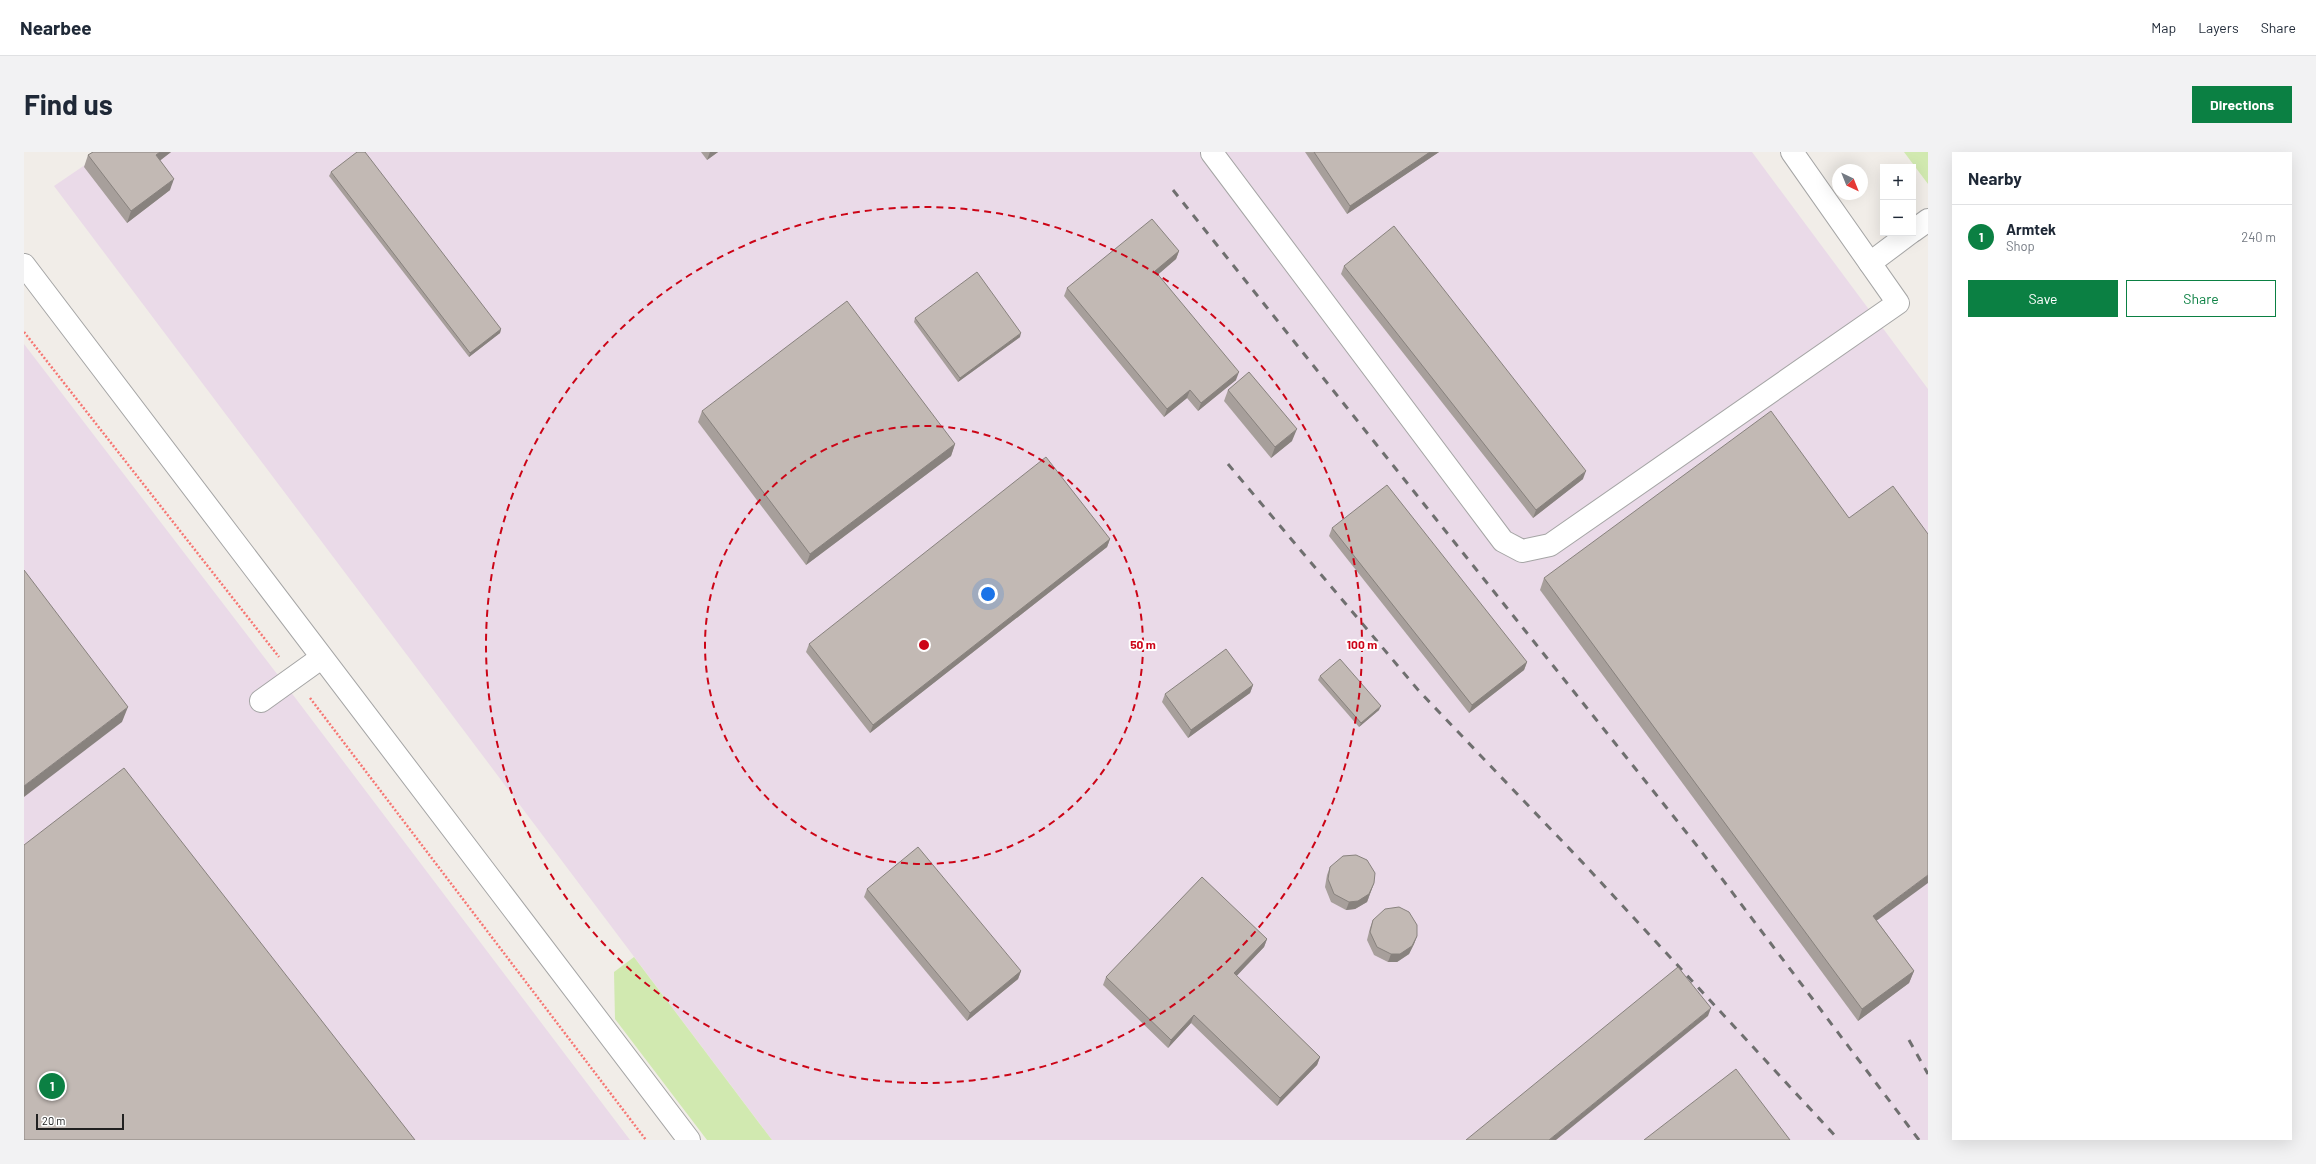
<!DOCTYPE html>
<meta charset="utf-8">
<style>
body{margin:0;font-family:Barlow,sans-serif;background:#f2f2f3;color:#1f2937}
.controls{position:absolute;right:12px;top:12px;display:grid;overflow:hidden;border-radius:0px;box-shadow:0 4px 16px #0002}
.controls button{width:36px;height:36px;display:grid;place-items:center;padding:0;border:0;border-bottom:1px solid #e0e1e3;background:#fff;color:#1f2937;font:20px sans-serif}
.compass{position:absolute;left:1808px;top:12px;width:36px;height:36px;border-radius:50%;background:#fff;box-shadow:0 4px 16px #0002;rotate:137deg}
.scale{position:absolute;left:12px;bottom:10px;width:88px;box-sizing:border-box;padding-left:4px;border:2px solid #212121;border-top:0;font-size:11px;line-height:14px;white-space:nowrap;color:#212121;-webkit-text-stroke:3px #fff;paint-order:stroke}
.you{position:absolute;left:964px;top:442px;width:14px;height:14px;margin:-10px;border:3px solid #fff;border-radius:50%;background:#1a73e8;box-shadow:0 0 0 6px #1a73e833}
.badge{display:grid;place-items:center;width:26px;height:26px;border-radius:50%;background:#0b8043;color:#fff;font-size:13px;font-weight:700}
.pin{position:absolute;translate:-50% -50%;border:2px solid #fff;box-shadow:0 1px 4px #0006}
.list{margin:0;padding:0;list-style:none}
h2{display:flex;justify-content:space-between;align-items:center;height:52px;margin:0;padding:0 16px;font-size:17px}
h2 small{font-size:13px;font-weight:400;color:#747a83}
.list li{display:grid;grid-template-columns:26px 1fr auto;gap:12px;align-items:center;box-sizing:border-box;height:64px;padding:0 16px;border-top:1px solid #e0e1e3}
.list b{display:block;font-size:15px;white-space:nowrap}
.list p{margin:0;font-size:13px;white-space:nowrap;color:#747a83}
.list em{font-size:13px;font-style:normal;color:#747a83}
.actions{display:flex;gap:8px;padding:12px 16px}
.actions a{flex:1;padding:9px 0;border:1px solid #0b8043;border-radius:0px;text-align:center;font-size:14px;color:#0b8043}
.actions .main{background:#0b8043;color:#fff}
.map{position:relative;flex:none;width:1904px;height:988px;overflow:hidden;border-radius:0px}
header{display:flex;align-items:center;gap:24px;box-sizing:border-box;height:56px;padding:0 20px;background:#fff;border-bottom:1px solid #e0e1e3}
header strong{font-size:19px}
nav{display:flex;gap:22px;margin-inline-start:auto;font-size:14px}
.intro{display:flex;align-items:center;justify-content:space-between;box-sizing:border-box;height:96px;padding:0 24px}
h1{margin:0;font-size:28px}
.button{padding:10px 18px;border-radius:0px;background:#0b8043;color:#fff;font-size:14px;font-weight:700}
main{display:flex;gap:24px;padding:0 24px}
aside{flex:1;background:#fff;border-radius:0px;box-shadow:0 4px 16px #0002}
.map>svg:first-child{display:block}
.industrial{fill:#eadae8}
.grass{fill:#d1e9b0}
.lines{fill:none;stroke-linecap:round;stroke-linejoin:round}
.minor-casing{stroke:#a5a5a5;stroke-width:24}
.path{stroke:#f67673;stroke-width:2.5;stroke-dasharray:2 2;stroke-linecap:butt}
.minor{stroke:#fff;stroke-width:22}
.rail{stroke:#6f6f6f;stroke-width:3;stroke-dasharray:8 8;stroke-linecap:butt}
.wall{fill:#a79f9b}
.shaded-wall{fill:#88827e}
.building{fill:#c2b9b4;stroke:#88827e}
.ring{fill:none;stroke:#cc0517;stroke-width:2;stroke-dasharray:7 5}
.centre{fill:#cc0517;stroke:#fff;stroke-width:2}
.ring-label{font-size:12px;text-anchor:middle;font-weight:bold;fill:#cc0517;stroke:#fff;stroke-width:4;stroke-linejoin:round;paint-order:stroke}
</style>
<header>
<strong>Nearbee</strong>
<nav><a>Map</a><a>Layers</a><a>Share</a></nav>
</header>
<div class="intro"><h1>Find us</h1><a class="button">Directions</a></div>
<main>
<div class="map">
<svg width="1904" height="988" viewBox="0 0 1904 988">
<rect width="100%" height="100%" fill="#f1ede8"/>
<g class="industrial">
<polygon points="80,0 1728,0 1904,237 1904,988 748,988 30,34"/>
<polygon points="0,192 260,531 606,988 0,988"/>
</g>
<g class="grass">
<polygon points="1880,0 1904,0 1904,32"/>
<polygon points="610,805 748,988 683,988 591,867 590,820"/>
</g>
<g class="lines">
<g class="minor-casing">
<g id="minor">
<polyline points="1188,1 1479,389 1498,399 1526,393 1874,151 1768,0"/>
<polyline points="1889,79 1904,68"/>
<polyline points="1846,111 1886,81"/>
<polyline points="0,113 665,988"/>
<polyline points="237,549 297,506"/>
</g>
</g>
<g class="path">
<polyline points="0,180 255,505"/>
<polyline points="286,546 622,988"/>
</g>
<use href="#minor" class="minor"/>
<g class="rail">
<polyline points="1149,38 1674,695 1895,988"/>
<polyline points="1204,312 1395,539 1560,712 1815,988"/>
<polyline points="1885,888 1904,922"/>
</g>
</g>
<g class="wall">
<polygon points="69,0 147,0 136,8 146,38 103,71 60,15 64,3"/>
<polygon points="677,0 694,0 683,8"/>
<polygon points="1281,0 1415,0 1323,62"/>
<polygon points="307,20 477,177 476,181 445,205 305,24"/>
<polygon points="1155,99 1152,107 1134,122 1212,228 1174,259 1163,246 1140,265 1040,144 1043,136"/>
<polygon points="1320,114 1559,327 1509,366 1317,122"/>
<polygon points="891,166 996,185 934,230 890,170"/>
<polygon points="1204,238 1268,289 1247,306 1200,249"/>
<polygon points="678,259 931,292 927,304 782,413 674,270"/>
<polygon points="1308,376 1503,510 1500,518 1445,561 1305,384"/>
<polygon points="1086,387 1083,395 846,581 782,500 785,492"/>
<polygon points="1520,426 1853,769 1890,819 1885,831 1834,869 1516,438"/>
<polygon points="1296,524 1355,558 1335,575 1294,528"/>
<polygon points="1229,533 1226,541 1164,586 1138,550 1141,542"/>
<polygon points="1306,715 1350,731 1343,750 1331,757 1322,758 1307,750 1301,735 1303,723"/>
<polygon points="843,737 997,819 994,827 943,869 840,745"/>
<polygon points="1349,768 1393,784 1390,792 1385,802 1373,810 1364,810 1350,803 1343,788 1346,776"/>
<polygon points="1243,787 1240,795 1212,824 1296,905 1293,913 1253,954 1167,871 1144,896 1079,833 1082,825"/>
</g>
<g class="shaded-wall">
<polygon points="136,0 147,0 128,15 132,3"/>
<polygon points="686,0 694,0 683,8"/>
<polygon points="1406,0 1415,0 1323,62 1326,54"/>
<polygon points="150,27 146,38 103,71 107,59"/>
<polygon points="1155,99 1152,107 1129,127 1131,119"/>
<polygon points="477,177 476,181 445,205 446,201"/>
<polygon points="997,181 996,185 934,230 936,226"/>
<polygon points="1215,220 1212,228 1174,259 1177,251"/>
<polygon points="1166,238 1163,246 1140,265 1143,257"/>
<polygon points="1273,277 1268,289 1247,306 1251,295"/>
<polygon points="931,292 927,304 782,413 786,402"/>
<polygon points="1562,319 1559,327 1509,366 1512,358"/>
<polygon points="1086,387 1083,395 846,581 849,573"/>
<polygon points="1503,510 1500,518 1445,561 1448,553"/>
<polygon points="1229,533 1226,541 1164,586 1167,578"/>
<polygon points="1357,554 1355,558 1335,575 1337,571"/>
<polygon points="104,555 98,570 0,645 0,634"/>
<polygon points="1904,723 1904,731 1844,775 1849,764"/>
<polygon points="1350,731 1343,750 1331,757 1322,758 1325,750"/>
<polygon points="1393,784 1390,792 1385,802 1373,810 1364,810 1367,802"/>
<polygon points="1243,787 1240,795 1207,830 1210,821"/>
<polygon points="997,819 994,827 943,869 946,861"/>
<polygon points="1890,819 1885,831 1834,869 1838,857"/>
<polygon points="1687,856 1684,864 1532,988 1525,988"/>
<polygon points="1170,863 1167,871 1144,896 1147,888"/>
<polygon points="1296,905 1293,913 1253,954 1256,946"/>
</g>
<g class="building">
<polygon points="69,0 136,0 132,3 150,27 107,59 64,3"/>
<polygon points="333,0 341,0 477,177 446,201 307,20"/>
<polygon points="1290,0 1406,0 1326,54"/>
<polygon points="1128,67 1155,99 1131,119 1215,220 1177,251 1166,238 1143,257 1043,136"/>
<polygon points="1370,74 1562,319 1512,358 1320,114"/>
<polygon points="953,120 997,181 936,226 891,166"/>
<polygon points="823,149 931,292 786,402 678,259"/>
<polygon points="1225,220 1273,277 1251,295 1204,238"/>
<polygon points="1747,259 1825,366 1869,334 1904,382 1904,723 1849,764 1890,819 1838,857 1520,426"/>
<polygon points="1022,305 1086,387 849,573 785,492"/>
<polygon points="1363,333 1503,510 1448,553 1308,376"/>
<polygon points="0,418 104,555 0,634"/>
<polygon points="1202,497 1229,533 1167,578 1141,542"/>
<polygon points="1316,507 1357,554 1337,571 1296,524"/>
<polygon points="100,616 391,988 0,988 0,693"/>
<polygon points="894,695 997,819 946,861 843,737"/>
<polygon points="1332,703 1343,708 1351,721 1350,731 1345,742 1334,749 1325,750 1310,742 1304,727 1306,715 1319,704"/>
<polygon points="1178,725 1243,787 1210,821 1296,905 1256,946 1170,863 1147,888 1082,825"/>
<polygon points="1375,755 1385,760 1393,773 1393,784 1388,794 1376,802 1367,802 1353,795 1346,780 1349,768 1361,757"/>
<polygon points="1654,815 1687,856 1525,988 1442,988"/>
<polygon points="1712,917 1766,988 1620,988"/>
</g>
<g class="ring">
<circle cx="900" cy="493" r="219"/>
<circle cx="900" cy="493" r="438"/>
</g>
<circle cx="900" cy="493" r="6" class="centre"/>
<g class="ring-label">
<text x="1119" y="497">50 m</text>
<text x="1338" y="497">100 m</text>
</g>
</svg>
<div class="controls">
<button>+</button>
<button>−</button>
</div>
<svg class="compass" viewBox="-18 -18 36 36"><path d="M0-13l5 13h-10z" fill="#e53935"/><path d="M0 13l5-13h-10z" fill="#747a83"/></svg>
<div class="scale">20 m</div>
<div class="you"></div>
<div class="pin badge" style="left:28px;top:934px">1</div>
</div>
<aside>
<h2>Nearby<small></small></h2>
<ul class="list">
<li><span class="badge">1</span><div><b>Armtek</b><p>Shop</p></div><em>240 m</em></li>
</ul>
<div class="actions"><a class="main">Save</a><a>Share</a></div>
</aside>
</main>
